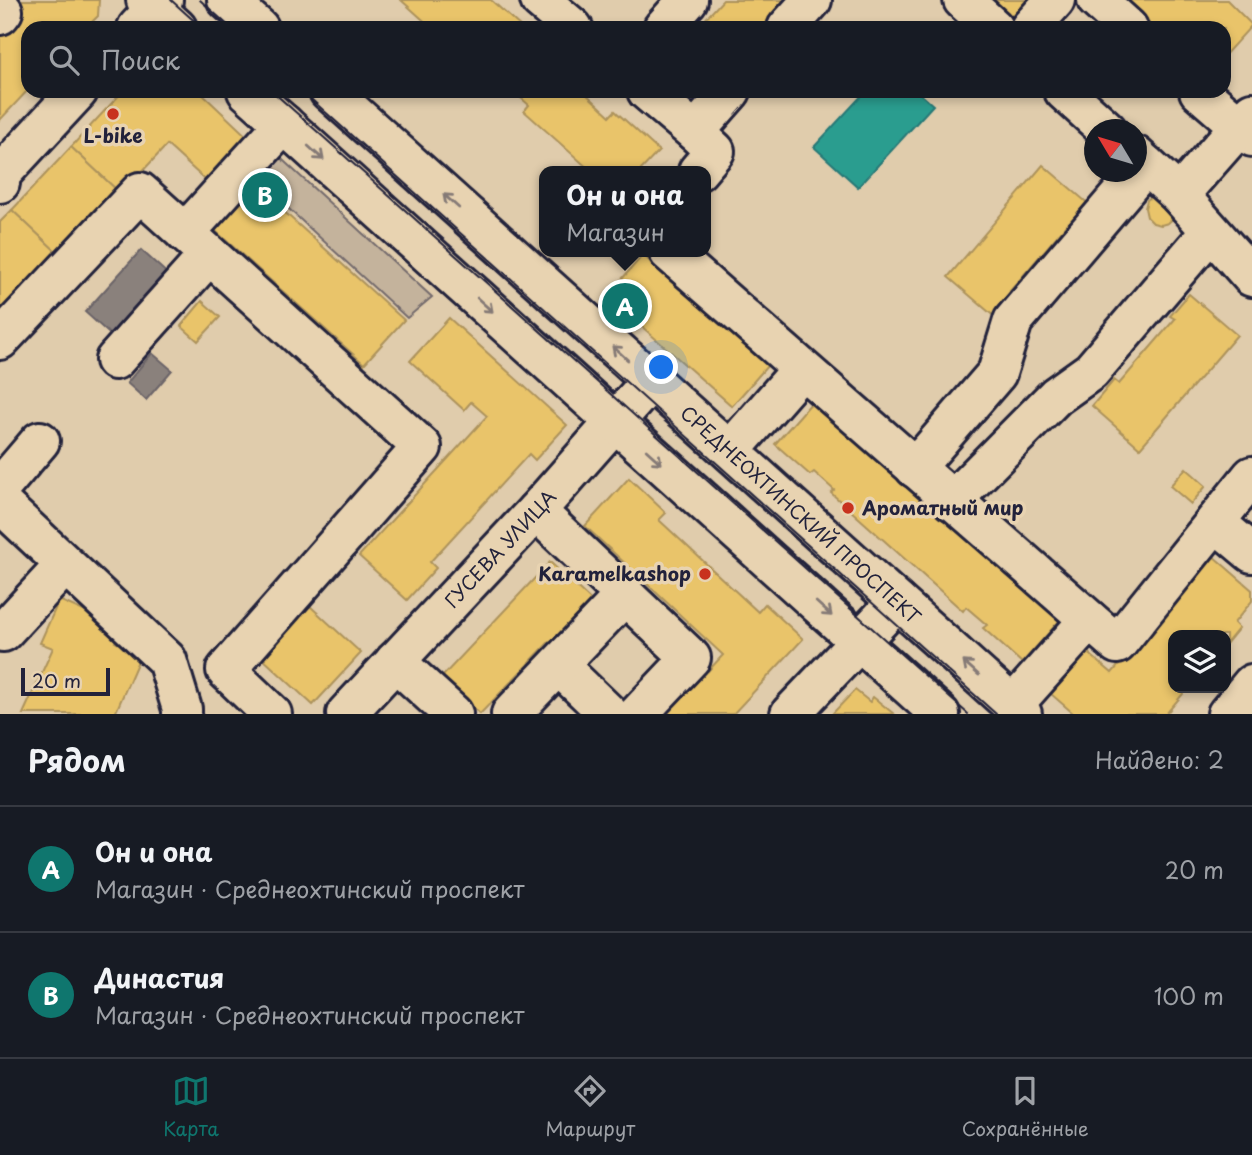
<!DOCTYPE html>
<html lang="ru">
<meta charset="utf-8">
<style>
body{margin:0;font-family:"Playpen Sans",sans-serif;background:#242831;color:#f1f3f6}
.controls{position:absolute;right:21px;bottom:21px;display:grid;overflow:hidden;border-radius:14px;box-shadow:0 4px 10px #0003}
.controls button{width:63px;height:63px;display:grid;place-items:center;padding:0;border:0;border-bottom:2px solid #363941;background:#171b24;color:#f1f3f6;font:35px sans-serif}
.compass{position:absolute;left:1084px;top:119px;width:63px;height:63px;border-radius:50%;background:#171b24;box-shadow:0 4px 10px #0003;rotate:308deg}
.scale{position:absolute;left:21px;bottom:18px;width:89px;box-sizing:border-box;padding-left:7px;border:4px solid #22223b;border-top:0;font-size:19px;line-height:24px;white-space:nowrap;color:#22223b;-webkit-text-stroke:5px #e8d3b1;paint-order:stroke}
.you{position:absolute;left:662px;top:368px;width:24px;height:24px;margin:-18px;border:5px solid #fff;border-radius:50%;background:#1a73e8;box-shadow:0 0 0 10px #1a73e833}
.badge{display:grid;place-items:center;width:46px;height:46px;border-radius:50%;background:#0f766e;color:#fff;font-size:23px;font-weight:700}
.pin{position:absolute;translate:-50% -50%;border:4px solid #fff;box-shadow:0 2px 7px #0006}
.popup{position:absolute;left:539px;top:166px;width:172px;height:91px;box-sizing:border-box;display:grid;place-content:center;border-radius:14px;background:#171b24;filter:drop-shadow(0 2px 5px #0005);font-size:23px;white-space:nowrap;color:#9ea1a6}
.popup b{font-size:26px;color:#f1f3f6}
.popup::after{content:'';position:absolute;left:50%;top:100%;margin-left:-14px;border:14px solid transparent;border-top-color:#171b24}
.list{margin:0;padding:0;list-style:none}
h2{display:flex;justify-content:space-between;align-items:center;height:91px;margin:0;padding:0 28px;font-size:30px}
h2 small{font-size:23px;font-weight:400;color:#9ea1a6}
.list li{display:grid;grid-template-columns:46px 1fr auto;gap:21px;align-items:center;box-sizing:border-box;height:126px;padding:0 28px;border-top:2px solid #363941}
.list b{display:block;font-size:26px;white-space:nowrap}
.list p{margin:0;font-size:23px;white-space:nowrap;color:#9ea1a6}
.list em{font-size:23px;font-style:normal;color:#9ea1a6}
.icon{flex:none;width:38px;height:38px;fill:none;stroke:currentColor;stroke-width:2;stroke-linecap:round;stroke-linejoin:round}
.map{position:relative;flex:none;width:1252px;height:714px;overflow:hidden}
.search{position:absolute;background:#171b24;box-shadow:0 4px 10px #0003;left:21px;right:21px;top:21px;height:77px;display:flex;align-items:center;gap:18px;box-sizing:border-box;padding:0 24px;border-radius:21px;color:#9ea1a6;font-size:26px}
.sheet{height:343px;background:#171b24}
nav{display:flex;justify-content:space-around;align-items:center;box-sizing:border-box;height:98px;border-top:2px solid #363941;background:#171b24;font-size:19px;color:#9ea1a6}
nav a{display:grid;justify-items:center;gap:4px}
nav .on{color:#0f766e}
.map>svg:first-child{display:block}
.green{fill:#c4b39c;stroke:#736a6c;stroke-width:2}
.homes{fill:#e9c46a;stroke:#ad935c;stroke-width:2}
.schools{fill:#2a9d8f;stroke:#287876;stroke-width:2}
.industry{fill:#8a817c;stroke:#6b6468;stroke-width:2}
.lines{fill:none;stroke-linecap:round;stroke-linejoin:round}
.minor-casing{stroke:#22223b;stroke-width:44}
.major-casing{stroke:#22223b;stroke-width:44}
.minor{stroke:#e8d3b1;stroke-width:38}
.major{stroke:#e8d3b1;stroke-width:38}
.tram{stroke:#22223b;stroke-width:2}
.oneway{stroke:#857a76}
.poi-dot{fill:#c8321e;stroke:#e8d3b1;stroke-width:2.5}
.labels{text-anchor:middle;stroke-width:7;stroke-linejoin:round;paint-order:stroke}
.poi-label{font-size:19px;font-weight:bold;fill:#22223b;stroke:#e8d3b1}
.street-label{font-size:19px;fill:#22223b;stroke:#e8d3b1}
</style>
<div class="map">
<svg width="1252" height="714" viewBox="0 0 1252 714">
<rect width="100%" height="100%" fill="#e0ccac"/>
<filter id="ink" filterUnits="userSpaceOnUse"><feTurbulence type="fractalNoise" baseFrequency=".0143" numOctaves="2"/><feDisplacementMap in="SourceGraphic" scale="14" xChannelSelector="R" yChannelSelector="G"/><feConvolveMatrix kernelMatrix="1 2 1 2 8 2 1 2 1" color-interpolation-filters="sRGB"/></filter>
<g filter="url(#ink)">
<polygon class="green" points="273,151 432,297 407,318 251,174"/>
<g class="homes">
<polygon points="9,0 99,0 98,16 86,28 28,28 28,90 0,120 0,34 21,10"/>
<polygon points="401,0 491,0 522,28 432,28"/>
<polygon points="723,0 796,0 771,28 688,28 695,20 700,25"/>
<polygon points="986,0 1036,0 1014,25"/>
<polygon points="1121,0 1227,0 1252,25 1224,56 1224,28 1153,28"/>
<polygon points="123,91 199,91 253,142 212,186 167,145 121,194 71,147"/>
<polygon points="513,91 583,91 610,116 615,111 659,151 640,171 602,171 600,169 591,171 524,111 529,105"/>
<polygon points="71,147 121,194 62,257 12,210"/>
<polygon points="1043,165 1091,206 1073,227 1068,223 1010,291 1015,296 996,318 948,277"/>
<polygon points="250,181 404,320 364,364 210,226"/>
<polygon points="1154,195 1175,217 1168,223 1161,225 1153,223 1147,217 1145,208 1147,200"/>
<polygon points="12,210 62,257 0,324 0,222"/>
<polygon points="643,255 768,365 732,406 607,296"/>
<polygon points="1189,294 1237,335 1140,448 1092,406 1114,380 1119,384 1168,327 1175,319 1170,316"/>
<polygon points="202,301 220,317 198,341 181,326"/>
<polygon points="449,318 567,425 535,460 529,454 430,562 436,568 407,600 359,556 487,416 471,402 464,410 410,361"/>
<polygon points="813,401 1060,620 1022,663 983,628 987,625 966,607 963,611 831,493 834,490 814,472 810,475 775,444"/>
<polygon points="1186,468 1206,486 1191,504 1170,486"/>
<polygon points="629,478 666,513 659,520 758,612 765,604 803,639 733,714 654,714 700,664 708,671 723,655 585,526"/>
<polygon points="1213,556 1252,590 1252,601 1234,623 1239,628 1226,644 1226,635 1173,635 1173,688 1188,688 1166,714 1074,714 1051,694 1087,652 1112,673"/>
<polygon points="550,562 597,606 556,650 549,642 480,714 441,678"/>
<polygon points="59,600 122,628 115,642 141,654 115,714 23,714 53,648 40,643"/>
<polygon points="310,606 361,653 313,705 262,658"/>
<polygon points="855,690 870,702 873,697 894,714 832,714"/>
</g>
<polygon class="schools" points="866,91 917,91 933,105 858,187 814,147"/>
<g class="industry">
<polygon points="141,250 170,276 114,338 85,312"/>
<polygon points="152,353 172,370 146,400 127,383"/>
</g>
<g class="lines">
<g class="minor-casing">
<g id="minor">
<polyline points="540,0 573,28"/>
<polyline points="963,0 994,28"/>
<polyline points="1097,0 1128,28"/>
<polyline points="0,8 3,11 0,15"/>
<polyline points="137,28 163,0"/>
<polyline points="663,28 688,0"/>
<polyline points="787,28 812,0"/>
<polyline points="1030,28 1055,0"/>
<polyline points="647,91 695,132 731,91"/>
<polyline points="1064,91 1107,130"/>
<polyline points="1199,91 1252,137"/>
<polyline points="695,132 715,151 698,171"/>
<polyline points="1136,156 1179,195 1252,277"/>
<polyline points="0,183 1,174 78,91"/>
<polyline points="1179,195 1252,112"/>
<polyline points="185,233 284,124"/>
<polyline points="669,252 1117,644 1252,476"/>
<polyline points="0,340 140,192 422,447 226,670 272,714"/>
<polyline points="115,360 209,255"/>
<polyline points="730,451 802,369"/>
<polyline points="915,468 997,373 1013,321 1146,165"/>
<polyline points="0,488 40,441"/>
<polyline points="952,501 1056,396 1091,371 1210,232"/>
<polyline points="0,503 167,660 182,709 182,714"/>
<polyline points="536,511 691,658 638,714"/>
<polyline points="1215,522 1252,553"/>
<polyline points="3,632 65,565"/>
<polyline points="395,661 453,714"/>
<polyline points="559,666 609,714"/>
<polyline points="1013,705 1089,620"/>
<path id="s1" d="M346,714L536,511L651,381"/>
<polyline points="511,714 625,595"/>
<polyline points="790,714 897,602"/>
<polyline points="1227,714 1252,684"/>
</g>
</g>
<g class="major-casing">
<g id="major">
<polyline points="146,0 177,28"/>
<polyline points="227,0 259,28"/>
<polyline points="247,91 940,714"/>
<path id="s2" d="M329,91L1022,714"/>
</g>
</g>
<use href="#minor" class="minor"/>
<use href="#major" class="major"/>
<g class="tram">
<polyline points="171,0 202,28"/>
<polyline points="200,0 231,28"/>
<polyline points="272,91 968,714"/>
<polyline points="302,91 996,714"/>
</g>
</g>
<defs><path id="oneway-shaft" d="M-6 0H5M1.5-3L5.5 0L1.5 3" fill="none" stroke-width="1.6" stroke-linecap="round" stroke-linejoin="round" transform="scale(1.75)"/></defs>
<g class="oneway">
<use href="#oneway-shaft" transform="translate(316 153) rotate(42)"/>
<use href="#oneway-shaft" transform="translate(451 201) rotate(-138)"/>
<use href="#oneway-shaft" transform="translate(485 305) rotate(42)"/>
<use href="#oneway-shaft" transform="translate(620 353) rotate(-138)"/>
<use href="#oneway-shaft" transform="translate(654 457) rotate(42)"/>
<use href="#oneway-shaft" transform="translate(824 609) rotate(42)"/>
<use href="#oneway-shaft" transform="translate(971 668) rotate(-138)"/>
</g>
</g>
<g class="poi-dot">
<circle cx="113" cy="114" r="7"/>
<circle cx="848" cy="508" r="7"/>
<circle cx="705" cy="574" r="7"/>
</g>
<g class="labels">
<g class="poi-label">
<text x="113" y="143">L-bike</text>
<text x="862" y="515" text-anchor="start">Ароматный мир</text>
<text x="691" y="581" text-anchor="end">Karamelkashop</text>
</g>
<g class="street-label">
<text dy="7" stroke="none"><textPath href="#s2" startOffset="634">СРЕДНЕОХТИНСКИЙ ПРОСПЕКТ</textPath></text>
<text dy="7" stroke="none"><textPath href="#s1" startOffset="226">ГУСЕВА УЛИЦА</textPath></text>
</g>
</g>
</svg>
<div class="controls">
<button><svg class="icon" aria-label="layers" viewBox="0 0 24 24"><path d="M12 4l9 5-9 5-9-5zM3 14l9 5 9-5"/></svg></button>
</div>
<svg class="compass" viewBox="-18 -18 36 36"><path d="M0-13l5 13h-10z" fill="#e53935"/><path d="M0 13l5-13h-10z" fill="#9ea1a6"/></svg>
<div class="scale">20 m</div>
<div class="you"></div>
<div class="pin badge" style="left:625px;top:306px">A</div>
<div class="popup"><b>Он и она</b>Магазин</div>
<div class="pin badge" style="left:265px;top:195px">B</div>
<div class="search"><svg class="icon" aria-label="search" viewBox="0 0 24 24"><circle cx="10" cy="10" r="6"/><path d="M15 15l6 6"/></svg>Поиск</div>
</div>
<section class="sheet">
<h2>Рядом<small>Найдено: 2</small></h2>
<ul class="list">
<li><span class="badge">A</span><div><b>Он и она</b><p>Магазин · Среднеохтинский проспект</p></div><em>20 m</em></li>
<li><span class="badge">B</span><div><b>Династия</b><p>Магазин · Среднеохтинский проспект</p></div><em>100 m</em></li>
</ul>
</section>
<nav>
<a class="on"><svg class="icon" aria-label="map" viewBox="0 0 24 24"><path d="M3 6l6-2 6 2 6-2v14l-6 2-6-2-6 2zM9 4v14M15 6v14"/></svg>Карта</a>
<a><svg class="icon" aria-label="directions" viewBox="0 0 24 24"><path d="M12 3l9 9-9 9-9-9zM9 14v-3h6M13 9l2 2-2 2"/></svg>Маршрут</a>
<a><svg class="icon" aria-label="saved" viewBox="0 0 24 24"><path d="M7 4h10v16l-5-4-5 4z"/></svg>Сохранённые</a>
</nav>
